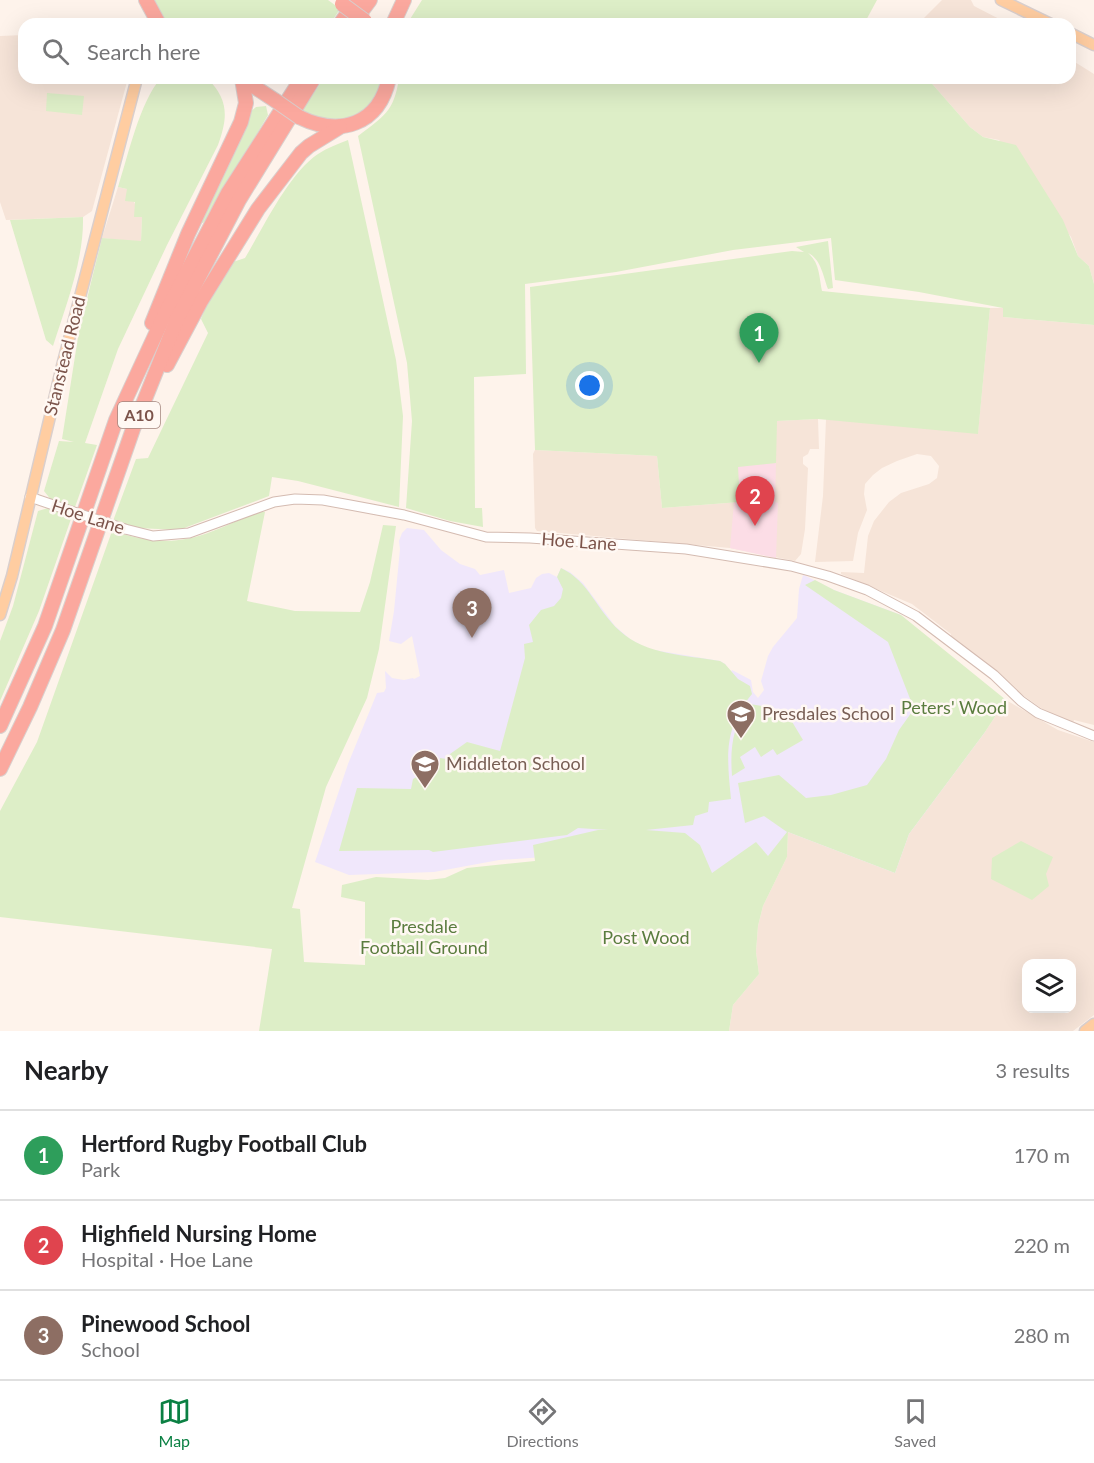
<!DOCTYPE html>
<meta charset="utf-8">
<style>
body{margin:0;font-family:Lato,sans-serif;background:#f2f2f2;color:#202124}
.controls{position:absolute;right:18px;bottom:18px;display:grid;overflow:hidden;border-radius:12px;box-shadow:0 6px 24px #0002}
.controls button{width:54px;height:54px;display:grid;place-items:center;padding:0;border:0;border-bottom:2px solid #e0e0e0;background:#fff;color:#202124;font:30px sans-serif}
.you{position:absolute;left:590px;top:386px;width:21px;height:21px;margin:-15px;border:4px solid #fff;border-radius:50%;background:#1a73e8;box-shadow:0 0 0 9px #1a73e833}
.badge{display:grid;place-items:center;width:39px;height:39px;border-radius:50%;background:#0b8043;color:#fff;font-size:20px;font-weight:700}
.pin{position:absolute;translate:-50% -50px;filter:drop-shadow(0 2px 3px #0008)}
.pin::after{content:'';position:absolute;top:32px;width:21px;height:18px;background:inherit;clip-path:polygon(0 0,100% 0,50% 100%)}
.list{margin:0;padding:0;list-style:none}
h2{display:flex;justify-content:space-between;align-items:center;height:78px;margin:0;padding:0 24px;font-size:26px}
h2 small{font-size:20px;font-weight:400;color:#757577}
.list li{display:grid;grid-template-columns:39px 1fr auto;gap:18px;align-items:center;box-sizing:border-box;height:90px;padding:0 24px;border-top:2px solid #e0e0e0}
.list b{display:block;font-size:22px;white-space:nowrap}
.list p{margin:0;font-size:20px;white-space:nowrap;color:#757577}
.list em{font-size:20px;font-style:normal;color:#757577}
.icon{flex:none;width:33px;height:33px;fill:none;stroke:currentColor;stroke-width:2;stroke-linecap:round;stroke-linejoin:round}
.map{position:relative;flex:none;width:1094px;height:1031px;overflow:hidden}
.search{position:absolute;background:#fff;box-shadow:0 6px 24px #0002;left:18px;right:18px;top:18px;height:66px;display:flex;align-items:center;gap:15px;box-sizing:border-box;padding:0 21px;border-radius:18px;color:#757577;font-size:22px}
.sheet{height:348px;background:#fff}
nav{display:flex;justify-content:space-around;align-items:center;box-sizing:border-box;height:84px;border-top:2px solid #e0e0e0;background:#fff;font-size:16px;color:#757577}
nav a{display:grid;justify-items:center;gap:3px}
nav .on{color:#0b8043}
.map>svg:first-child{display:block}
.residential{fill:#f6e4d8;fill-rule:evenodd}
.education{fill:#f0e7fb}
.medical{fill:#fcdde6}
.green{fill:#ddeec7}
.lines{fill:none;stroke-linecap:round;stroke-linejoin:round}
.minor-casing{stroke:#d4bbb1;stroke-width:11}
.major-casing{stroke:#dacfcd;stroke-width:13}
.highway-casing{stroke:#dacfcd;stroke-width:16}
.minor{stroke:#fff;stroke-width:9}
.major{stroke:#ffcda1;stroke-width:10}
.highway{stroke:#fba89e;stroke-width:14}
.minor-bridge-casing{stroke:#d4bbb1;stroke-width:11;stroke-linecap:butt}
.highway-bridge-casing{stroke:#dacfcd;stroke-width:16;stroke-linecap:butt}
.minor-bridge{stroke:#fff;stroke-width:9}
.highway-bridge{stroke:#fba89e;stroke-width:14}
.labels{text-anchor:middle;stroke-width:5;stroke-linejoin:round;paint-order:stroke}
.shield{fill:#fff8f3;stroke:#a3857d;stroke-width:1.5}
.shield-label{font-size:16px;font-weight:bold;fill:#7c544b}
.street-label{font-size:18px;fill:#7c544b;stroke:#fff8f3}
.park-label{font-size:18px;fill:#5a7c3e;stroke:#fff8f3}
.education-label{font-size:18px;fill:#785e54;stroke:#fff8f3;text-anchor:start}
</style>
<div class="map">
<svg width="1094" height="1031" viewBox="0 0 1094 1031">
<rect width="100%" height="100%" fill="#fef3eb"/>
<g class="residential">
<polygon points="942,0 971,0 974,6 1009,24 918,24"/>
<polygon points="24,35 24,78 128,78 92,211 83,217 6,220 0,202 0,36"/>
<polygon points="1070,59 1094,74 1094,284 1089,266 1078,256 1071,237 999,140 983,137 970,127 927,78 1070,78"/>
<polygon points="118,187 127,189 142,217 141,242 102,238"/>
<polygon points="990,308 1003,308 1003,317 1094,325 1094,725 1074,720 1073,723 1048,713 1007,684 951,638 951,634 912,604 841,574 841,572 864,573 868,536 874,521 889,502 901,493 929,484 937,478 939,466 931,456 917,454 897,461 882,468 873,475 865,484 864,494 867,510 858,533 853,561 815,562 823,496 826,419 978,433"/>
<polygon points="818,419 819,449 810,449 808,454 803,457 803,464 808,468 805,529 801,554 795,561 730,548 537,531 535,528 533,454 535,450 657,456 662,508 740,502 776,421"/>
<path d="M1006,700L1058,730L1094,742V1015L1073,1031H729L733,1005L759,974L756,952L758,926L763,906L787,857L788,832L895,873L909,834L985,732ZM1026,964H1072V1008H1026Z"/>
</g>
<polygon class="education" points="407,528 424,530 441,550 460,564 475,569 480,575 504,570 509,593 531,588 536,578 542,574 549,573 557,577 561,568 570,572 583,583 615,626 630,639 648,649 720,661 725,664 731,672 732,670 751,680 753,692 758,698 764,690 761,681 768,656 773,647 797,618 799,589 803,575 806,576 834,590 901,615 985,732 909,834 895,873 788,832 773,871 757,892 544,857 499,860 434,872 349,875 315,862 348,764 377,693 384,692 386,688 385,671 392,678 404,680 413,678 414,679 420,676 412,636 401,644 389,641 394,611 400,549 399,541 402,533"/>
<polygon class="medical" points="776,463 775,502 778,503 776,558 730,548 734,502 740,501 737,466"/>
<g class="green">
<polygon points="149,0 328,0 339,8 338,12 330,24 164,24"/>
<polygon points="422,0 877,0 864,24 407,24"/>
<path d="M161,78H207C229,100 228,117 218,145L167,245L118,349L85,443L97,445L75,507L52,501L44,491L59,441L74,442L62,439L79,331L102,238L141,241L142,217H134L135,202L125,201L127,189L118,187C128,156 140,101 161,78Z"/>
<polygon points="324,78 383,78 374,100 364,111 351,118 329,122 301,112"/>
<path d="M399,78H927L970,127L983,137L1016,145L1063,220L1078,256L1089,266L1094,284V325L1003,317V308L919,292L835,280L831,238L733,250L616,272L525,284L526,374L474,377L475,508H482L483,527L450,521L406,508L412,421L407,363L358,136C384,116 394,112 399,78Z"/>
<polygon points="47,93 84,96 82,115 46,111"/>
<polygon points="266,106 268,115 208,217 203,223 200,223 249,113 256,107"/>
<path d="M348,140L396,360L403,416L399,507L298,481L272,477L269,496L179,530L137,528L113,521L136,459L148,458L208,333L201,319L205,309L230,266L233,262L245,258C263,228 289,173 318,154C327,148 338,144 348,140Z"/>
<path d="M83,217C84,260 66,305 53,346L46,340L10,220Z"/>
<path d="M828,241L833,288L828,289C823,276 821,259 808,253C820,263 819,277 822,291L990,308L978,434L818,419L777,421L776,463L738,467L740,502L662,508L657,456L535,450L530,287L792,251L804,252L796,247Z"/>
<polygon points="48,508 72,516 39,611 0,701 0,641 13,606 38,511"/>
<path d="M261,512H265L247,601L295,611L360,612L370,582L383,525L396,526L379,649L367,698L326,787L292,908L300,909L304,962L365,965V902L341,897L342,885L376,877L428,880L445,878L467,868L535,861L533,845L598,830H608L578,828L567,835L433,852L429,850L339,851L357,788L411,789L413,779L440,763V758L447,759L450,754L467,742L500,751L525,658L524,644L533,642L529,625L541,610L554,606L561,598L563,589L557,577L561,568C589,581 597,611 620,631C646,655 686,655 720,661L725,664L738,679L750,686L752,694C723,729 727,757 731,799L709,802L708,812L695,816L693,825L646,830L685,833L700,845L712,873L756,842L768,856L787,832L764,816L745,823L738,783L779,775L806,798L831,795L867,785L886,759L899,730L914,709L888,642L805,585L815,580L834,590L901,615L1006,700L985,732L909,834L895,873L788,832L787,857L763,906L758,926L756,952L759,974L733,1005L729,1031H259L272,949L0,917V811L37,742L112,531C149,542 175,546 213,531C229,525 244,517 261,512Z"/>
<path d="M750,704L762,706L772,715L783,719L785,716L791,720L803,740L777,755L773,749L761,757L755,747L740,757L745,768L732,776C730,749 732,725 750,704Z"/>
<polygon points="1021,841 1053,857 1046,874 1049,886 1032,900 991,879 992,858"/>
</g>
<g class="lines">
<g class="minor-casing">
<g id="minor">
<polyline points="30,497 65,509"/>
<polyline points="125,529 153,536 189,533 274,502 295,499 323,500 404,515 486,537 530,538 686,549 791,566 828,576 867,590 916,616 994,675 1021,701 1038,713 1094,736"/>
</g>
</g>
<g class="major-casing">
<g id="major">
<polyline points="1001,0 1051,24"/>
<polyline points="1070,33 1094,45"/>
<polyline points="0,615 12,576 62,366 137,78"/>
<polyline points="1085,1031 1094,1024"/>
</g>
</g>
<g class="highway-casing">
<g id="highway">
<polyline points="146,0 159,24"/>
<polyline points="340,24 357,0"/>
<polyline points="352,24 370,0"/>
<polyline points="393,24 404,0"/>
<polyline points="241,78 276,101"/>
<path d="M299,117C340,137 379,125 389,78"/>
<polyline points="152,323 188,234 241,122 246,103 242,79"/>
<polyline points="167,365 201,301 258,209 301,153 309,146 340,127"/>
<polyline points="0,726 45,626 116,420 165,314 228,193 302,78"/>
<polyline points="0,769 30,707 63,630 133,429 177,319 239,200 314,78"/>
</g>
</g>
<use href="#minor" class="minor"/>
<use href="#major" class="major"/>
<use href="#highway" class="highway"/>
<g class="minor-bridge-casing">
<polyline id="minor-bridge" points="65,509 125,529"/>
</g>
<g class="highway-bridge-casing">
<g id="highway-bridge">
<polyline points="342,4 365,21"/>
<polyline points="276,101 299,117"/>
</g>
</g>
<use href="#minor-bridge" class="minor-bridge"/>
<use href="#highway-bridge" class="highway-bridge"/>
</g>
<defs>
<g id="school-pin" transform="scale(1.5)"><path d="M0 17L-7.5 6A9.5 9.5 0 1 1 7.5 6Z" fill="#8d6e63" stroke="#fff8f3"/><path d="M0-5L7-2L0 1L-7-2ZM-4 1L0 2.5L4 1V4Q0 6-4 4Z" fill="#fff"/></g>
</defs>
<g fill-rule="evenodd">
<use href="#school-pin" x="741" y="714"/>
<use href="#school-pin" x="425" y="764"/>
</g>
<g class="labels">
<rect class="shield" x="118" y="402" width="42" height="26" rx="4.5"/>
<g class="shield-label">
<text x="139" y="421">A10</text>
</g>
<g class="street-label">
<text transform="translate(65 356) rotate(-76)" y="6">Stanstead Road</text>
<text transform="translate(88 517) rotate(18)" y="6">Hoe Lane</text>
<text transform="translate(579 542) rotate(4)" y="6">Hoe Lane</text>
</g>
<g class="park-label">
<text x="954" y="714">Peters' Wood</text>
<text x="424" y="933">Presdale<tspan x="424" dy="21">Football Ground</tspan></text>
<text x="646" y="944">Post Wood</text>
</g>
<g class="education-label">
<text x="762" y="720">Presdales School</text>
<text x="446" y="770">Middleton School</text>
</g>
</g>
</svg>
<div class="controls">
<button><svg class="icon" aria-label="layers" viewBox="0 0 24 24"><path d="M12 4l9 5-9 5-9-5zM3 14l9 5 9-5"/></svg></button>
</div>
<div class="you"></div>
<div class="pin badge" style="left:759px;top:363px;background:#2e9e5b">1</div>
<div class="pin badge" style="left:755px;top:526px;background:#e0444e">2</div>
<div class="pin badge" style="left:472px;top:638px;background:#8d6e63">3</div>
<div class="search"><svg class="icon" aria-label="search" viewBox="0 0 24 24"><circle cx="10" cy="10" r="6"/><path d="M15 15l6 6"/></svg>Search here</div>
</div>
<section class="sheet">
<h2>Nearby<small>3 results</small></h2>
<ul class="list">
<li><span class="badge" style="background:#2e9e5b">1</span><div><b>Hertford Rugby Football Club</b><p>Park</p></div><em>170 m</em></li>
<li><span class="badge" style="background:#e0444e">2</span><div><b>Highfield Nursing Home</b><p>Hospital · Hoe Lane</p></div><em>220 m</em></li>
<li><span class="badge" style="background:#8d6e63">3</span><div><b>Pinewood School</b><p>School</p></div><em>280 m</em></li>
</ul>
</section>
<nav>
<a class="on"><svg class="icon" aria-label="map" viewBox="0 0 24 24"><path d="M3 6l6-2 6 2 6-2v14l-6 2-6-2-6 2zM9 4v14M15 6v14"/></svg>Map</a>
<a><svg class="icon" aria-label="directions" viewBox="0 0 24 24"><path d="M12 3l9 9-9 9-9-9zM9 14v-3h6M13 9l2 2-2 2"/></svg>Directions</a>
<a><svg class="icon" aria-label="saved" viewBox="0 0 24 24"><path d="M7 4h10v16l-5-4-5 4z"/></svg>Saved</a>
</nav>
